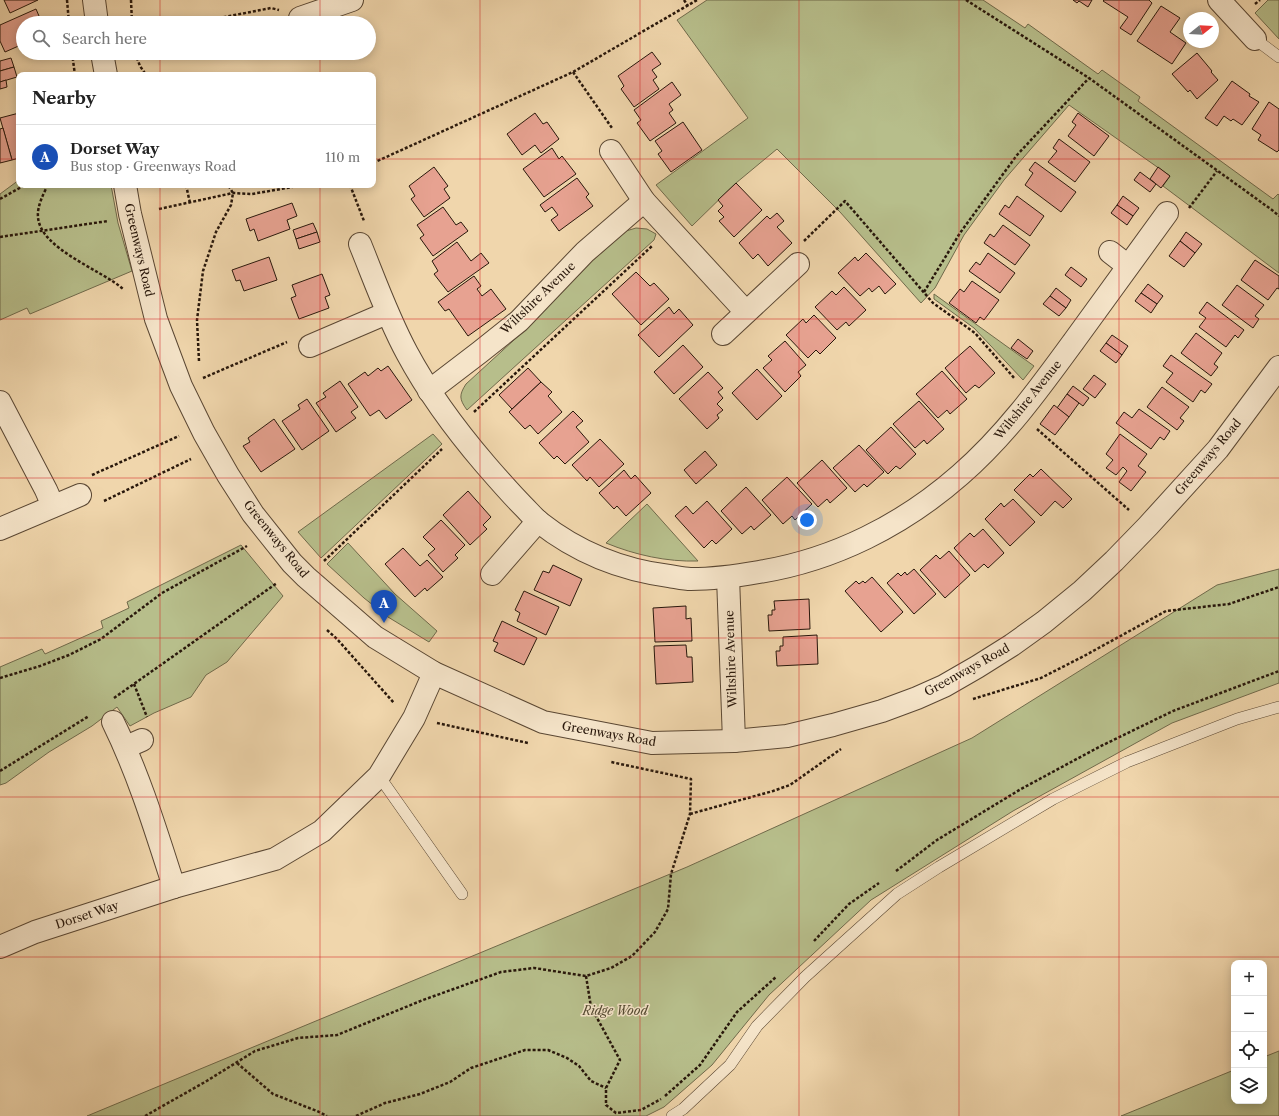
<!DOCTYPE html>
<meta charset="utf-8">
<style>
body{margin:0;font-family:"Libre Caslon Text",serif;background:#f6f6f6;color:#222}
.controls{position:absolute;right:12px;bottom:12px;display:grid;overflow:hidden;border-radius:8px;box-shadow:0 2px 10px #0003}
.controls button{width:36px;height:36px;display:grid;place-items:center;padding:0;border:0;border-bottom:1px solid #e0e0e0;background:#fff;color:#222;font:20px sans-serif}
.compass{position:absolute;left:1183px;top:12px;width:36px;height:36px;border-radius:50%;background:#fff;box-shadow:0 2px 10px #0003;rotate:72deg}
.you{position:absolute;left:807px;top:520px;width:14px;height:14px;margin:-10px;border:3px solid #fff;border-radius:50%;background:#1a73e8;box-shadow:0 0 0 6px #1a73e833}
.badge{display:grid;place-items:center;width:26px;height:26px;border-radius:50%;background:#111827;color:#fff;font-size:13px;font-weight:700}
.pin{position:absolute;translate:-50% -33px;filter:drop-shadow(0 1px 2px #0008)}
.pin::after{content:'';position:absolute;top:21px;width:14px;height:12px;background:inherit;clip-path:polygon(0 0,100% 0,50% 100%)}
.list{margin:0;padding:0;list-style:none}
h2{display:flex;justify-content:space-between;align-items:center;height:52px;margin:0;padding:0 16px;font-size:17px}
h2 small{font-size:13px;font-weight:400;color:#767676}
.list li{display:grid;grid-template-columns:26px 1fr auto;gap:12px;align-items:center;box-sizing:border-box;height:64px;padding:0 16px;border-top:1px solid #e0e0e0}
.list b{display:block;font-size:15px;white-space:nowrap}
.list p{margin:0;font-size:13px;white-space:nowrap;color:#767676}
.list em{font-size:13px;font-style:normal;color:#767676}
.icon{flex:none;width:22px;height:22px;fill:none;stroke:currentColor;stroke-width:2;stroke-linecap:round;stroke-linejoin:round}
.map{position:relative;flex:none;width:1279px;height:1116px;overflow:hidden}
.search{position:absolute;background:#fff;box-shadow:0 2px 10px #0003;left:16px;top:16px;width:360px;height:44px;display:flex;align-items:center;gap:10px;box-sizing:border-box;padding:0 14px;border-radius:22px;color:#767676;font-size:15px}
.panel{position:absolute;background:#fff;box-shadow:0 2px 10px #0003;left:16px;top:72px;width:360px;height:116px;border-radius:8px}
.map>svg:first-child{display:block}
.green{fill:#b7be8b;stroke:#706a4b}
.building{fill:#e7a291;stroke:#28170b}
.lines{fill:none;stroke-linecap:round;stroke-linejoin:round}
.lane-casing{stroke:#5a4733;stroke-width:12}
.street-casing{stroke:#5a4733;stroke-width:24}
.path{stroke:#28170b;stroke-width:2.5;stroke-dasharray:3 2;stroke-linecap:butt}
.lane{stroke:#f5e4c9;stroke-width:11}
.street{stroke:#f5e4c9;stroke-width:22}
.grid{fill:none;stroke:#d62828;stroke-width:1;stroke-opacity:0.55}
.labels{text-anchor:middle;stroke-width:3;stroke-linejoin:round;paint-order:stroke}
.street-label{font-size:12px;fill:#28170b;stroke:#f5e4c9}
.park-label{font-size:12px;font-style:italic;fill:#534931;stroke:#f5e4c9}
</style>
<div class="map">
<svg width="1279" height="1116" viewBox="0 0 1279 1116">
<rect width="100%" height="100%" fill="#f0d6ac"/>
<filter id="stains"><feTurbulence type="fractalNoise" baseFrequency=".005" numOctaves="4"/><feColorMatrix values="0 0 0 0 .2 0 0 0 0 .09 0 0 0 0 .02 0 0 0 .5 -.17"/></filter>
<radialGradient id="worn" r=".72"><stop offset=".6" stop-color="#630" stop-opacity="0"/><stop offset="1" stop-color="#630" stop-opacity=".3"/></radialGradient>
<g class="green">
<polygon points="707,0 983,0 1025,28 1028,24 1098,74 1102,70 1140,97 1138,101 1273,199 1278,194 1279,195 1279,273 1163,186 1170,176 1069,105 1004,180 964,235 935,288 921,303 840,212 777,149 736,183 692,226 656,185 748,118 677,20"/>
<polygon points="1268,0 1279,0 1279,39 1255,13"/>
<polygon points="19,180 19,185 111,185 118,223 132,271 30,314 27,308 0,320 0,194"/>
<path d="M636,228L647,229L656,234L654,240L467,410C459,399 459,395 466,384L526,329L592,261L626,231Z"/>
<polygon points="934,294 1034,366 1023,380 974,328 934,299"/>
<polygon points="433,434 442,444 321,558 298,532"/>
<path d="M647,504L698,561C667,562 635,555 606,543Z"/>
<polygon points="348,543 395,594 437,631 429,642 388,617 364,598 327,564"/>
<polygon points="241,545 283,596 227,662 206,675 191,697 154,713 130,726 117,707 92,726 49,752 6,783 0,785 0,667 42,649 45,654 103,628 101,621 129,608 127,602"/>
<polygon points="1279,569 1279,683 1172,723 1013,811 871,900 769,995 712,1065 664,1107 646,1116 87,1116 687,867 972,738 1217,585"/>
<polygon points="1279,1051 1279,1116 1121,1116 1234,1070 1234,1101 1264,1101 1264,1057"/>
</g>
<g class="building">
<polygon points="4,0 38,0 10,13"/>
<polygon points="1073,0 1092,0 1088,7 1079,1 1077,3"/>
<polygon points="1104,0 1149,0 1152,3 1131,35 1120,28 1128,17 1103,1"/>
<polygon points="1161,6 1180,18 1170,32 1186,43 1172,64 1137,41"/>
<polygon points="36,9 42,23 23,23 23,44 5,52 0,41 0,25"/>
<polygon points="652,52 661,64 652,70 657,77 653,80 659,89 634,107 621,89 624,86 618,76"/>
<polygon points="1197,53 1212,71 1211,72 1218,80 1197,99 1190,90 1188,92 1172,74"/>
<polygon points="11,58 14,67 0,71 0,61"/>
<polygon points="14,67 17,77 0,82 0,71"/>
<polygon points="6,80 7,87 0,89 0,82"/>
<polygon points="1232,81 1250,94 1249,96 1259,102 1242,125 1233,119 1231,121 1224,116 1217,126 1205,118"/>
<polygon points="672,82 681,95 669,104 673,110 669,113 676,123 650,141 637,123 641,120 634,110"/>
<polygon points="1269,102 1279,109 1279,150 1277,152 1258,140 1261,135 1252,129"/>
<polygon points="19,113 19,158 12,160 0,118"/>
<polygon points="535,113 543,124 547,122 559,139 541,153 535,145 522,155 507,134"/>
<polygon points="1078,113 1109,136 1094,156 1068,136 1076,125 1072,122"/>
<polygon points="683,122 702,150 671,172 658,154 662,151 655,141"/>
<polygon points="3,128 12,160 0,163 0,129"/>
<polygon points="1059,139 1090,162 1075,182 1048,162 1057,151 1053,148"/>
<polygon points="552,148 559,159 562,156 576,174 544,197 523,169"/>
<polygon points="1035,162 1076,192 1061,212 1025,185 1033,173 1029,170"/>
<polygon points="434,167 448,186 444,189 450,198 424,217 411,199 415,196 409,186"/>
<polygon points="1158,167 1170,176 1161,188 1150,179"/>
<polygon points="1140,172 1156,184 1150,192 1134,180"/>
<polygon points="577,178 589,194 586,197 593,206 559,231 551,220 558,215 552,207 545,212 540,205"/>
<polygon points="736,183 762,210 734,237 719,221 724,217 718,211 723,206 718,200"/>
<polygon points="1017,196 1044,216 1030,236 999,214 1005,205 1009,208"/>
<polygon points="1123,196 1139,208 1133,216 1117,205"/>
<polygon points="292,203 297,216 287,220 290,229 258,241 254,229 250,231 246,219"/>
<polygon points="1117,205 1133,216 1127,225 1111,213"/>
<polygon points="443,207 456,225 461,222 468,231 433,256 420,238 424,235 417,225"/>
<polygon points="777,213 784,221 777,227 792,243 768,266 758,254 753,259 739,243 767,216 770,219"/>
<polygon points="313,223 317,232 296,239 293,230"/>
<polygon points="1003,225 1030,245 1015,265 984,243 990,234 994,237"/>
<polygon points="317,232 320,242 299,249 296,239"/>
<polygon points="1186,232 1202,244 1195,253 1180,241"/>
<polygon points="1180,241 1195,253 1184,267 1169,256"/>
<polygon points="457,242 471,261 481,253 489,263 448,292 434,274 438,271 432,261"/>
<polygon points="866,253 896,284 885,294 879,286 872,292 869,288 860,296 838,273 855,257 858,261"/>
<polygon points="988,253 1015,273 1000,293 969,271 976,262 980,265"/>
<polygon points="269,257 277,280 244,291 240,280 236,281 232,270"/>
<polygon points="1255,260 1279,276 1279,289 1277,288 1268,300 1241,280"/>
<polygon points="1071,267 1087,279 1081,287 1065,275"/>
<polygon points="636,272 650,286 654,283 669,299 641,325 612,294"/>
<polygon points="322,274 330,295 325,297 329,308 299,319 291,298 296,296 292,285"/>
<polygon points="474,276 481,286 477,289 482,296 491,289 506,309 468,336 449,309 445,311 438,302"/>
<polygon points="972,281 999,300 984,320 980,317 976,323 949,303 960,289 964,292"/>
<polygon points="1148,284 1163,296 1157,304 1141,293"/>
<polygon points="1237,285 1264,305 1255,316 1259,319 1253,328 1222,305"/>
<polygon points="844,287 866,310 849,326 846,322 837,330 815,307 832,291 836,295"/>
<polygon points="1056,288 1071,300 1066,308 1050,296"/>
<polygon points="1141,293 1157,304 1151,313 1135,301"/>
<polygon points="1050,296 1066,308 1059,316 1043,304"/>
<polygon points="1207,302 1244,330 1238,338 1235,335 1226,347 1199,327 1206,318 1199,313"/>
<polygon points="669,307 674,314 679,309 693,325 659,357 638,335"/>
<polygon points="814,315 836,338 820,354 816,350 808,358 786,335 803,319 806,323"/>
<polygon points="1196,333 1222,353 1214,364 1218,367 1211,376 1181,353"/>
<polygon points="1112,335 1128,346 1122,355 1106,343"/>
<polygon points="1018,339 1033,351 1027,359 1011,348"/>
<polygon points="785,341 806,365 798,372 801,376 785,392 763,368 772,360 768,356"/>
<polygon points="1106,343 1122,355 1116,363 1100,351"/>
<polygon points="683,345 703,367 674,394 654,372"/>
<polygon points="970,346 995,373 979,388 975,385 966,393 945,368"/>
<polygon points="1171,355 1212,384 1205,393 1201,390 1193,402 1166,382 1173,373 1163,366"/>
<polygon points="388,366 412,400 386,419 379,410 370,416 348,384 365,372 368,376 378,368 381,371"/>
<polygon points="528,368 541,382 512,409 499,395"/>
<polygon points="757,369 782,396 757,420 732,393"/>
<polygon points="942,371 967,399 950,414 947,410 938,418 916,394"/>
<polygon points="708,372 723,388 718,392 723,398 717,404 723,410 717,415 719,418 707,429 679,399"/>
<polygon points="1094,375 1106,384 1095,398 1083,389"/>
<polygon points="340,381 358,407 351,412 356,418 336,432 316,403 326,397 323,393"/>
<polygon points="541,382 552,392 548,396 562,412 538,434 530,425 525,429 509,412"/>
<polygon points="1073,386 1089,398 1083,406 1067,394"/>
<polygon points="1162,387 1189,407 1180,418 1184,421 1177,430 1147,407"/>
<polygon points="1067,394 1079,403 1069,417 1057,408"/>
<polygon points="307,399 329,431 302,450 282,421 300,409 298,405"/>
<polygon points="919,401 944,429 927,444 924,440 915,448 893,424"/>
<polygon points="1054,405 1069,417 1055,435 1040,424"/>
<polygon points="1139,409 1170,431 1164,440 1160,437 1151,449 1116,423 1124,412 1132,418"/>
<polygon points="573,411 583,421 576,427 589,442 565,464 557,456 554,459 539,443"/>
<polygon points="274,419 295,449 261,472 243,446 250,442 248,438"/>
<polygon points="891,427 916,454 900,469 896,466 888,474 866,450"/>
<polygon points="1120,434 1147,454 1138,466 1146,472 1131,491 1119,482 1127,471 1123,467 1116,475 1106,468 1113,460 1106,454"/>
<polygon points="600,439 624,464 599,487 590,477 587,481 572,465"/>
<polygon points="859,445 884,472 867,487 864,484 855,492 833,468"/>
<polygon points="705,451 717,465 696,484 684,470"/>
<polygon points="822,460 847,488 830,503 827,499 818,507 797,483"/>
<polygon points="1041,469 1072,499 1063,508 1055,501 1041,516 1014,490 1030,474 1033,477"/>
<polygon points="624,470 631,479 635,475 651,493 626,516 617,506 614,509 599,493"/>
<polygon points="787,477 812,504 795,520 792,516 783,524 762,500"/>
<polygon points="746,487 771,515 754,530 751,526 742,534 721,511"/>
<polygon points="468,491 491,517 483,525 487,529 470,545 443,515"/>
<polygon points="1013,499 1035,522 1010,546 985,519 1001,503 1004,507"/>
<polygon points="707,501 732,529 716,544 712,540 704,548 675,516 686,506 693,514"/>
<polygon points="441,520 465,545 455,555 458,558 443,572 428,555 435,549 423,537"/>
<polygon points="983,529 1004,553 988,568 984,564 975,572 954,548 970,533 974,537"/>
<polygon points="403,548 420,566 427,560 443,577 427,591 425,588 415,597 385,564"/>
<polygon points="949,551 970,575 945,598 920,570 936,555 940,559"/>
<polygon points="553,565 582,579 570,606 534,590 543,571 549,573"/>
<polygon points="914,569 936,594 914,614 887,583 898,573 901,576 905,572 907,575"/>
<polygon points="872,577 903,612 881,632 845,591 856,581 859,584 863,581 865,583"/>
<polygon points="524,591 559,607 546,635 517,621 520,613 515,610"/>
<polygon points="809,599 810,629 769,631 768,615 772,615 772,610 775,610 774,601"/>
<polygon points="686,606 686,619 691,618 692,641 655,642 653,608"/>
<polygon points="502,621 537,638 524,665 494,651 498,643 493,641"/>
<polygon points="817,635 818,664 777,666 776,651 780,651 780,646 783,646 783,637"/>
<polygon points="686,645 687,657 692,657 693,682 656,684 654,646"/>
</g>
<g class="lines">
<g class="lane-casing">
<g id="lane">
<polyline points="1255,39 1279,57"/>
<polyline points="379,776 462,894"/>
<polyline points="672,1116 683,1109 730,1065 757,1026 805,977 897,894 939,867 1053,799 1127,762 1237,719 1279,707"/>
</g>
</g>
<g class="street-casing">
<g id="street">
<polyline points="94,0 97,23"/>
<polyline points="1219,0 1255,39"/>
<polyline points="301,23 300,18 352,0"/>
<polyline points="102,53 106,75"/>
<polyline points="611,151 644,201 746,312"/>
<polyline points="125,185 130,214 156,319 181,386 204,433 228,475 253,514 292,563 306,577 375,637 434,673 543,722 652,743 734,741 787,736 833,725 882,711 917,698 944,686 977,667 1012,645 1044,622 1082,591 1114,561 1148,526 1218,449 1279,367"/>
<path d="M360,244C375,281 388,318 407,353C429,394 455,429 485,464C498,479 510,493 523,506C529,512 534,518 539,522C577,552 622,570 669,576C676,577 684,579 691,579C714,579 736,576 759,572C834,560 903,525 960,475C1005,436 1039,389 1074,341C1105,298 1136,255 1167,213"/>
<polyline points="1110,252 1128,266"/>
<polyline points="723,334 798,264"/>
<polyline points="310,346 387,313"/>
<polyline points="429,391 480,352 519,321 585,252 644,201"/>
<polyline points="0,402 46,490 53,506"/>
<polyline points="0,529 80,495"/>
<polyline points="492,574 538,521"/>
<polyline points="728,577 734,741"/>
<path d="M113,722C139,775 156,831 174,887"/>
<polyline points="126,747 142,740"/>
<polyline points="0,947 35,932 174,887 275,859 322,831 379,776 414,718 434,673"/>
</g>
</g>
<g class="path">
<polyline points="67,0 69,23"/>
<polyline points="131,0 132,23"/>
<polyline points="684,0 688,6"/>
<polyline points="966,0 1089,78 1272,210 1279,216"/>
<polyline points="1255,4 1260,0"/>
<polyline points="194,23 271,8 279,10"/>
<polyline points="72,53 75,75"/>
<polyline points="135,53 140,66 146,75"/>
<polyline points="573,72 612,128"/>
<polyline points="373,163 573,72 697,0"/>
<path d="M48,185C43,194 37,207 38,217C40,249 102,270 123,289"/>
<polyline points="186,185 190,203"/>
<polyline points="350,185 364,221"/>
<polyline points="0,199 25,185"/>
<polyline points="1189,208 1217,171"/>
<polyline points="159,209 233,193 252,194 304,185"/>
<polyline points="0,237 108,221"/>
<polyline points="804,241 845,201 933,303 975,333 1015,379"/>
<polyline points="924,292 960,233 1017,155 1089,78"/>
<polyline points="199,361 197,320 203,271 216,232 231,205 233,193 228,185"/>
<polyline points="203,378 287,342"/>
<polyline points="474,412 652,246"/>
<polyline points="1037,429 1129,510"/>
<polyline points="92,475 179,436"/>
<polyline points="104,501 191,459"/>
<polyline points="324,561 442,449"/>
<polyline points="327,630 337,639 394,703"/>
<polyline points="0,678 40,666 69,655 101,639 162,593 247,546"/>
<polyline points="134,684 147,717"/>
<polyline points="114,698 277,583"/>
<polyline points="973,699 1041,678 1084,656 1166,611 1229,604 1279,587"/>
<polyline points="437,723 528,743"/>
<polyline points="0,771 89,716"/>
<polyline points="690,814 773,791 790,785 841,749"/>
<polyline points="896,871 937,840 1021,789 1099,747 1173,711 1279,671"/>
<polyline points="814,941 849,904 879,883"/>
<polyline points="586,976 591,1007 620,1060 606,1088 606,1105 616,1113 641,1110 661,1099"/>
<polyline points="237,1063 273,1094 317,1111 327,1116"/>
<polyline points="665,1096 700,1065 737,1012 776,977"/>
<polyline points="145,1116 205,1082 255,1051 298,1038 337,1035 423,1000 501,972 534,968 586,976 611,968 632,956 655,932 668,909 671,874 690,814 691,779 611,762"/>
<polyline points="356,1116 385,1103 420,1094 450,1082 471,1068 525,1050 548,1050 567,1058 579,1066 591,1081 606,1088"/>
</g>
<use href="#lane" class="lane"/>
<use href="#street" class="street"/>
</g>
<path class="grid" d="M160,0V23M320,0V23M480,0V1116M640,0V1116M799,0V1116M959,0V1116M1119,0V1116M160,53V75M320,53V75M0,159H19M373,159H1279M160,185V1116M320,185V1116M0,319H1279M0,478H1279M0,638H1279M0,797H1279M0,957H1279"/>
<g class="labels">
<g class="street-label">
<text transform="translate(139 250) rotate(77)" y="4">Greenways Road</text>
<text transform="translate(538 298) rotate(-44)" y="4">Wiltshire Avenue</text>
<text transform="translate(1028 400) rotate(-51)" y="4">Wiltshire Avenue</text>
<text transform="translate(1208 457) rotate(-50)" y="4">Greenways Road</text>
<text transform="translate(276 539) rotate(51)" y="4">Greenways Road</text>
<text transform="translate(731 659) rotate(-92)" y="4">Wiltshire Avenue</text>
<text transform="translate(967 670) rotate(-29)" y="4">Greenways Road</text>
<text transform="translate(609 734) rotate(10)" y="4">Greenways Road</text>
<text transform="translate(87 915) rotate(-18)" y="4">Dorset Way</text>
</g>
<g class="park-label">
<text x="615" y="1015">Ridge Wood</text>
</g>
</g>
<rect width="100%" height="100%" filter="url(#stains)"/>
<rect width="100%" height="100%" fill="url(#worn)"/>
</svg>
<div class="controls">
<button>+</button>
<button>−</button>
<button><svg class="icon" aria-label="locate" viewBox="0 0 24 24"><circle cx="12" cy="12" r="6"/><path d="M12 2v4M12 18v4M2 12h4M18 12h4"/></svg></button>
<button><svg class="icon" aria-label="layers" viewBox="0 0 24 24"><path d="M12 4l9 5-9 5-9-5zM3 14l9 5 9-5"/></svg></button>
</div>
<svg class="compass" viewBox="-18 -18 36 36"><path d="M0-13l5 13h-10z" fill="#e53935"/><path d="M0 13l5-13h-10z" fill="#767676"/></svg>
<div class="you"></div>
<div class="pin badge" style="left:384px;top:623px;background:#1a4fb4">A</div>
<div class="search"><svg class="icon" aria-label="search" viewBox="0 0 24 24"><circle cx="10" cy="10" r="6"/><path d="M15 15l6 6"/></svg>Search here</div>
<section class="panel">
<h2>Nearby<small></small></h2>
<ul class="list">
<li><span class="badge" style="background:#1a4fb4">A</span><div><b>Dorset Way</b><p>Bus stop · Greenways Road</p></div><em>110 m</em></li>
</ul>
</section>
</div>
